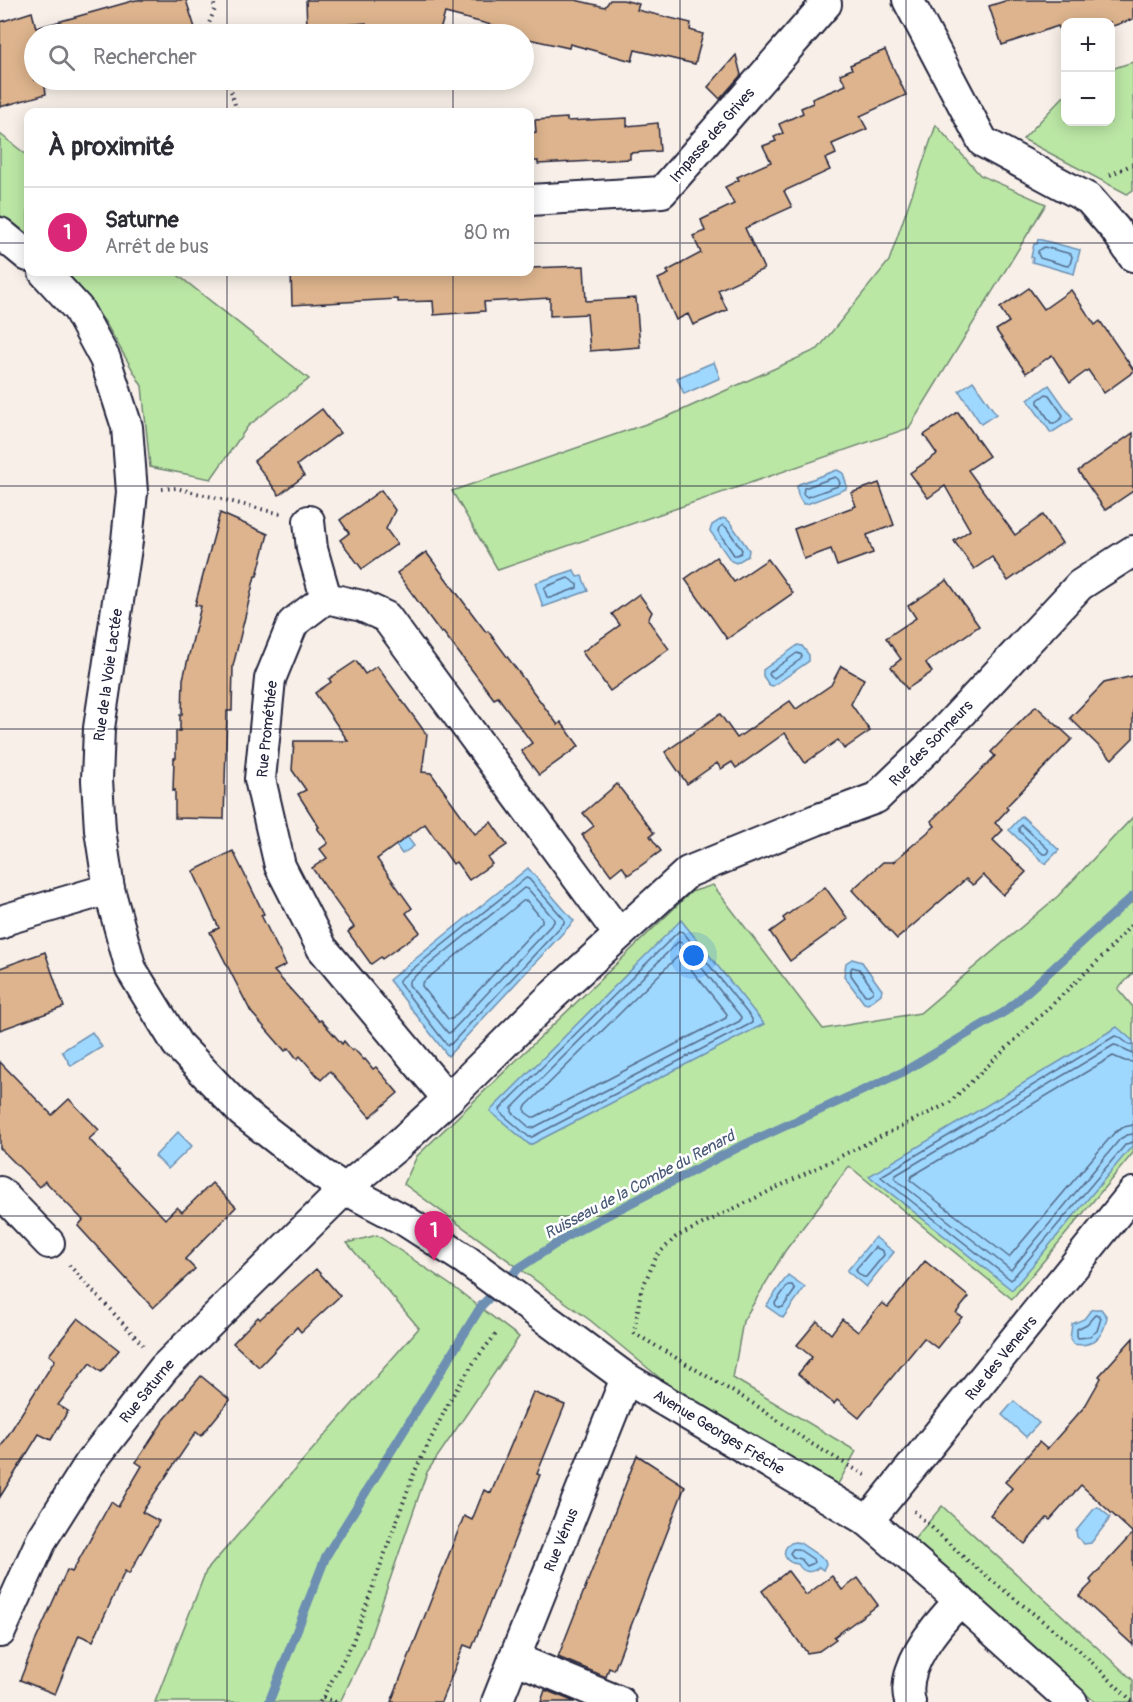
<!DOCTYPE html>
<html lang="fr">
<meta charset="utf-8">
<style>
body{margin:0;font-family:Pangolin,sans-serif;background:#f7f7f7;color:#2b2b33}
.controls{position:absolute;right:18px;top:18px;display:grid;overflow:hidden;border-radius:12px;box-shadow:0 3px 15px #0003}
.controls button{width:54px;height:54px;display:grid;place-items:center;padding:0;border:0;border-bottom:2px solid #e1e1e2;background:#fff;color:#2b2b33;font:30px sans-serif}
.you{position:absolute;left:694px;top:956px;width:21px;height:21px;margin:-15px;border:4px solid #fff;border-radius:50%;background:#1a73e8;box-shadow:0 0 0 9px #1a73e833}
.badge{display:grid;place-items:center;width:39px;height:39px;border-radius:50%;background:#db2777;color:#fff;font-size:20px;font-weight:700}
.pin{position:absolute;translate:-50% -50px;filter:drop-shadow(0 2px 3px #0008)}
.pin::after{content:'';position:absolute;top:32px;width:21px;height:18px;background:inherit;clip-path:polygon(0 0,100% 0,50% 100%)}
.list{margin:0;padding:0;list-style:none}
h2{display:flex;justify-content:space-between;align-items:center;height:78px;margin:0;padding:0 24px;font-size:26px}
h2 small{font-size:20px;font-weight:400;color:#7c7c81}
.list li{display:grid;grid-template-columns:39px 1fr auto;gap:18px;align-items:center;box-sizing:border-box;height:90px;padding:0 24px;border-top:2px solid #e1e1e2}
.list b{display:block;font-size:22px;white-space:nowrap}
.list p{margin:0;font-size:20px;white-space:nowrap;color:#7c7c81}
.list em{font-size:20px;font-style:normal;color:#7c7c81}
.icon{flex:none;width:33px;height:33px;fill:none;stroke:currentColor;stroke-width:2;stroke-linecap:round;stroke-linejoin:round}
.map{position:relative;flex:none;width:1133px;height:1702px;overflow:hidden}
.search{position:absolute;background:#fff;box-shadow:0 3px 15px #0003;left:24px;top:24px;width:510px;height:66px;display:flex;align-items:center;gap:15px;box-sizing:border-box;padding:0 21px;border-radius:33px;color:#7c7c81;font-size:22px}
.panel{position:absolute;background:#fff;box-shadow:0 3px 15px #0003;left:24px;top:108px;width:510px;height:168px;border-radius:12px}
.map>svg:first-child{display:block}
.green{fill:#bbe7a5;stroke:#6e8470;stroke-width:1.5}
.water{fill:#9fd8ff;stroke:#6d8fb1;stroke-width:1.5}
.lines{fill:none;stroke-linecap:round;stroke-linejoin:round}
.shore{stroke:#546b89;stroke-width:1.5}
.stream{stroke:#6d8fb1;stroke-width:9}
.building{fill:#ddb48d;stroke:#22223b;stroke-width:1.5}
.minor-casing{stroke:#22223b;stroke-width:34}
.path{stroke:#22223b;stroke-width:4;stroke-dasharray:1.5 4.5;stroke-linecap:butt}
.minor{stroke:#fff;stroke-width:30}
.grid{fill:none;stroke:#22223b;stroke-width:1.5;stroke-opacity:0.55}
.labels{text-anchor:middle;stroke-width:5;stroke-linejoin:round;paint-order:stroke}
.street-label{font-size:15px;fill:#22223b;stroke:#fff}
.water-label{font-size:16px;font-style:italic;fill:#485976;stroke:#fff}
</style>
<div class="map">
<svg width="1133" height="1702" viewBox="0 0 1133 1702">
<rect width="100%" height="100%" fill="#f8f0e8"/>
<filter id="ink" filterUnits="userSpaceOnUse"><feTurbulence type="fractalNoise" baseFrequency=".0167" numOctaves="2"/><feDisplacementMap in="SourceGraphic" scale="12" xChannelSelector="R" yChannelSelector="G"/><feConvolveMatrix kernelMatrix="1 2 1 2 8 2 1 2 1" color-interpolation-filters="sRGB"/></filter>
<g filter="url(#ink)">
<g class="green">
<polygon points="1133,62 1133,190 1127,194 1023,139 1065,95 1066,122 1110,122 1111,69"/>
<polygon points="936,125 980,175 1046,204 909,428 498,570 452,491 669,416 818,349 889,261"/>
<polygon points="0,134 28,156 28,235 0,215"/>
<polygon points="66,272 174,272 309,379 248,426 211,479 150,467 142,386 105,322"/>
<polygon points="1133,817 1133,973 1118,989 1133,1007 1133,1153 1012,1299 849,1166 785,1251 743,1321 733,1378 856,1451 837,1486 673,1389 591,1321 404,1184 417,1156 691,892 713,885 823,1029 920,1013 1058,896"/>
<polygon points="377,1235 455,1288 519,1337 427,1472 366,1649 340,1702 155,1702 206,1571 419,1328 347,1243"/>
<polygon points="942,1506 1133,1680 1133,1702 1095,1702 912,1542"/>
</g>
<g class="water">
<polygon points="1038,239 1080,250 1074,274 1032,262 1033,258 1031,257 1034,244 1037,244"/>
<polygon points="714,362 720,378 684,394 677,378"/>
<polygon points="973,381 996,414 981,424 959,391"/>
<polygon points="1049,385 1073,419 1051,433 1028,400"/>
<path d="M837,470L843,473L847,486L846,489L807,504H803C798,497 797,494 797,486L799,484Z"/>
<polygon points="723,518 729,521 749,550 748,556 736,563 731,561 710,531 712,525"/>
<polygon points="574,570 577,577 582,576 588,591 543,607 535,583"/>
<polygon points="798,645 802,646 809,655 809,661 773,686 769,685 763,676 763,670"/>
<polygon points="1022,816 1059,850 1045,864 1009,830"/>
<polygon points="394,819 414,846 402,854 383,827"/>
<polygon points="528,868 574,921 448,1056 389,980"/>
<polygon points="681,920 764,1024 530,1145 490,1111"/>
<polygon points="852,959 862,962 882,990 881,994 868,1004 864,1003 844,976 846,963"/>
<polygon points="1117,1027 1133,1041 1133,1145 1012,1290 869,1176"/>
<polygon points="92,1032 102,1047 71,1066 62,1051"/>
<polygon points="178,1132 192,1146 168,1169 155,1156"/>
<polygon points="875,1237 894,1252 866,1287 847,1271"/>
<polygon points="788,1275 805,1287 783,1318 766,1306"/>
<path d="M1096,1309H1101L1107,1317C1104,1336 1093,1348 1073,1344L1070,1339L1072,1324L1084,1319L1091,1310Z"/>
<polygon points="1014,1401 1039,1423 1026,1437 1002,1415"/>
<polygon points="1098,1507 1110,1517 1108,1521 1091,1543 1084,1544 1077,1537 1076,1531 1094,1509"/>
<path d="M796,1542L800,1543L825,1560L826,1564L823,1570L819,1567C811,1574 803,1573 798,1564C785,1563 779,1551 791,1543Z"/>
</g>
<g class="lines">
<g class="shore">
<polygon points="1044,247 1071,254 1072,257 1070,264 1067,266 1040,258 1038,254 1038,251"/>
<polygon points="1046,394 1049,395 1063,415 1062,418 1055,423 1051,423 1038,403 1038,400"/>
<polygon points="835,477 838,479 840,483 838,486 807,497 803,494 804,488"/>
<polygon points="723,525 726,527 742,550 741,553 737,555 734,555 718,531 719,528"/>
<polygon points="568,578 577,584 577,588 550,598 547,597 544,589 545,587"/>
<polygon points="797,653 802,655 801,659 774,678 771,677 769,674 770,672"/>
<polygon points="1022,825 1048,849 1049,852 1047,854 1043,854 1019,831 1019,828"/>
<polygon points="526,878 529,879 564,919 564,923 451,1044 447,1045 399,983 399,980"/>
<polygon points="524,888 528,889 554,919 554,922 451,1032 448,1033 409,985 409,981"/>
<polygon points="523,901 527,901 542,919 542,922 452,1019 448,1019 422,986 422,983"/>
<polygon points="679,931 683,932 752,1019 752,1023 532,1137 529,1137 501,1113 500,1109"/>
<polygon points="678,942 682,943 741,1017 740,1021 533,1128 530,1128 512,1112 512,1108"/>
<polygon points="678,956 681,957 727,1014 726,1018 535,1117 532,1117 525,1112 525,1107"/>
<polygon points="852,967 859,969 873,989 873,992 869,995 865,995 851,975 851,969"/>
<path d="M1133,1045C1125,1045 1122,1036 1115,1036L883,1175L881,1177L1011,1280L1126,1144L1133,1142"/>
<path d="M1133,1053C1125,1053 1121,1045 1114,1045L896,1175L895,1179L1011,1270L1120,1139L1127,1135L1133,1134"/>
<polyline points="1133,1062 1125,1061 1113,1056 912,1176 910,1180 1009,1257 1114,1133 1124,1127 1133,1125"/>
<polygon points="875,1247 883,1251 884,1255 866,1277 863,1277 857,1272 856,1269"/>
<polygon points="788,1285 792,1285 795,1290 783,1307 780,1308 776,1306 775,1303"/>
<polygon points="1095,1315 1099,1315 1101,1318 1097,1331 1088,1337 1078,1338 1077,1336 1077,1329 1087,1324"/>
<polygon points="793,1549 798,1549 813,1559 814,1563 807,1566 801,1559 793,1557 790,1553"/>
</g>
<polyline class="stream" points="269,1702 326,1556 482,1305 519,1268 571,1234 739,1147 903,1072 1006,1011 1133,896"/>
</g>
<g class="building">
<polygon points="136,0 186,0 197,34 34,34 34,80 44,80 46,94 0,107 0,22 32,12 36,28"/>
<polygon points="306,0 575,0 605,7 610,0 623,0 639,4 637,10 691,23 690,30 703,34 695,64 635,50 632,61 570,44 569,48 524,38 524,34 506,33 507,29 445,13 439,34 366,34 366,23 307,28"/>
<polygon points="1008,0 1133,0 1133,19 1110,27 1110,22 1065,22 1065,42 1063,42 1058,26 1002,45 989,6"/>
<polygon points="885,50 906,95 860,116 867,129 832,144 836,154 825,159 830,170 784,191 792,207 745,228 764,269 718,290 727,310 693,325 688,314 676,320 658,279 669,274 667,271 701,253 693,236 705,231 701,220 734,204 725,187 739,180 737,177 771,162 763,146 776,141 774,137 783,133 779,124 803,113 801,108 813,103 812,99 846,85 840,74 852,69 850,65"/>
<polygon points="736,55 741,75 720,99 708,87"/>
<polygon points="567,118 567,121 627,118 627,126 658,123 660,151 630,153 630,159 538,164 538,161 530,161 530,133 536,132 535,120"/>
<polygon points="584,266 586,301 636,298 640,347 590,351 587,314 550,316 550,298 484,302 485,311 434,315 433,301 398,302 398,299 292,305 291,272 530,272 530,268"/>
<polygon points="1029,288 1044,309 1071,290 1095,325 1100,321 1133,369 1133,372 1104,393 1088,370 1070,383 1052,355 1026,373 996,330 1009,322 1000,308"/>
<polygon points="322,409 340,433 297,465 304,476 279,495 254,461"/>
<polygon points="958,412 989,456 968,470 1015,535 1043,515 1062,543 1008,581 992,557 974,569 954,541 970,530 945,486 928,498 910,473 937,454 924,435"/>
<polygon points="1133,433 1133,491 1105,510 1078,471"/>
<polygon points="879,483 894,525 867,535 873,553 837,566 831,549 804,559 794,529 856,506 851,493"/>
<polygon points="381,490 395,510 386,529 397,544 362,569 340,540 349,533 340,520"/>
<polygon points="220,513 268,534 257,576 255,576 233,666 232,711 227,711 224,819 175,818 175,790 173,791 174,758 176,758 176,731 180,731 180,715 182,715 183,679 201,606 195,605"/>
<polygon points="426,552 486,632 488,631 558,725 561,722 579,746 539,775 521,751 532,743 498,697 494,699 443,632 441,633 397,573"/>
<polygon points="716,557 734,582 768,559 793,593 727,639 685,579"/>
<polygon points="947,580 979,626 926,663 932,672 907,689 891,667 901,659 886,638 916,618 908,606"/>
<polygon points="639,594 652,612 648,620 669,649 610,691 582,652 620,625 612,614"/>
<polygon points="356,661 365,674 377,666 427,735 422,772 431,773 475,834 491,822 507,845 488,858 492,864 469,880 456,862 453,864 425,824 377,859 412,908 406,913 420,932 382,959 381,957 371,964 348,932 354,927 312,868 327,858 320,849 328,843 317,828 319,827 298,794 306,790 292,770 294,741 348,741 315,693 331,682 329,679"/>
<polygon points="841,666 864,679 851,704 870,731 844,749 838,740 805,763 785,733 736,768 732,762 721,769 717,763 687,784 665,752 720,714 737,738 790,701 796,709 831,685"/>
<polygon points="1133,676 1133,738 1112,759 1070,718 1104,683"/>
<polygon points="1036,706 1072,739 1006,807 1008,809 995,823 1003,830 993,840 1026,872 1003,895 983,875 973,885 966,879 897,939 852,890 883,862 893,862 935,826 931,821 995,756 991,752"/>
<polygon points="617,784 654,833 650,836 661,851 628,875 622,866 611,875 582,835 594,826 583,813"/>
<polygon points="233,851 264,914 261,915 286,965 274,971 319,1021 321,1020 342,1044 344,1041 352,1051 354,1049 364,1060 365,1059 373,1069 376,1067 398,1093 370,1117 330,1071 321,1080 300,1056 297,1059 289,1048 285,1051 251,1012 210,932 219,928 193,871"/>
<polygon points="825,887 848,919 790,961 770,932 785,921 783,918"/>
<polygon points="45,952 64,1007 0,1030 0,968"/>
<polygon points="0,1062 52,1115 69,1099 99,1130 89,1139 165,1219 177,1207 182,1212 212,1183 236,1207 185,1259 195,1269 153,1308 78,1226 83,1220 45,1181 39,1187 0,1148"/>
<polygon points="925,1261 969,1297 956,1313 962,1317 937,1348 924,1338 859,1418 837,1400 834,1404 798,1374 812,1357 797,1345 817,1321 831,1334 842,1319 858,1332 882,1303 888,1307"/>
<polygon points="316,1269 340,1296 301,1332 297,1327 259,1367 233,1343 258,1317 260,1319"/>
<polygon points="78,1318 119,1350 101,1372 90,1363 58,1405 68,1411 51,1440 39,1434 0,1497 0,1448 55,1360 49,1355"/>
<polygon points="1133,1338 1133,1645 1079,1596 1092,1583 1090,1580 1133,1533 1081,1485 1050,1520 1047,1518 1025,1544 990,1515 1012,1488 1005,1482 1039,1442 1047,1449 1085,1406 1101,1378 1099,1376"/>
<polygon points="201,1376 230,1400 201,1436 196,1432 142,1512 159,1521 129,1574 125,1571 93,1641 79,1635 55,1694 20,1680 35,1642 67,1570 72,1572 111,1502 118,1507 142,1466 136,1462 164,1420"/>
<polygon points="533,1392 565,1405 537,1474 540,1475 472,1648 464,1645 441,1702 391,1702 464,1516 472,1520 484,1490 491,1493"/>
<polygon points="637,1455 685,1486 614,1670 609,1668 606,1677 558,1657"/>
<polygon points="788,1571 806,1595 832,1576 842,1590 858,1578 878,1605 834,1637 836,1639 819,1651 807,1653 762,1591"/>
<polygon points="545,1690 575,1702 541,1702"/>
</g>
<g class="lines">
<g class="minor-casing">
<g id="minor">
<polyline points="908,0 983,142 1089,199 1115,229 1133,256"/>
<polyline points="530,200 662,192 826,4"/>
<polyline points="0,233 28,256"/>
<polyline points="44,272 78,309 105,359 127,427 132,492 127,541 99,728 97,780 100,830 109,889 131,969 177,1044 242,1112 322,1174 345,1189 404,1220 466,1260 626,1378 868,1521 939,1582 1072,1702"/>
<polyline points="309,521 312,549 326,598"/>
<polyline points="0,924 7,919 109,889"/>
<polyline points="448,1099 322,948 280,866 260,779 270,679 293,623 326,598 362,606 386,617 619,934"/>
<polyline points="0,1192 49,1243"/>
<polyline points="868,1521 1133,1193"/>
<polyline points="0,1632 42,1539 90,1463 164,1368 345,1189 398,1145 448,1099 551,997 688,872 816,820 876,798 927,749 1080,585 1133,551"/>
<polyline points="514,1658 620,1702"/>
<polyline points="497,1702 626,1378"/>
<path d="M910,1702C900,1667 937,1624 960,1601"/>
</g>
</g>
<g class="path">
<polyline points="208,34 207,28 215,9 213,0"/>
<polyline points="228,80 237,112"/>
<polyline points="1110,175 1133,164"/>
<polyline points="162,489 176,488 281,514"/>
<polyline points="69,1265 143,1345"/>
<polyline points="865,1475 810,1443 754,1404 634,1333 641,1291 657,1255 676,1237 949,1103 1105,954 1133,923"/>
<polyline points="914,1511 970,1563 1079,1650 1133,1702"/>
<polyline points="323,1697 336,1702"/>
<polyline points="320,1702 352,1644 414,1473 451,1398 476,1359 496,1334"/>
</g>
<use href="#minor" class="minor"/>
</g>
</g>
<path class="grid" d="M227,0V34M453,0V34M680,0V1702M906,0V1702M227,80V112M453,80V112M0,243H28M530,243H1133M227,272V1702M453,272V1702M0,486H1133M0,729H1133M0,973H1133M0,1216H1133M0,1459H1133"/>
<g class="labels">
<g class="street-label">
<text transform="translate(712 135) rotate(-49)" y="5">Impasse des Grives</text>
<text transform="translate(108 675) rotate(-82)" y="5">Rue de la Voie Lactée</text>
<text transform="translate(267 729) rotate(-84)" y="5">Rue Prométhée</text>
<text transform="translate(931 743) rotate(-46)" y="5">Rue des Sonneurs</text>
<text transform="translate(1001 1358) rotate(-51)" y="5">Rue des Veneurs</text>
<text transform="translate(147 1391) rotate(-51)" y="5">Rue Saturne</text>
<text transform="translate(719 1432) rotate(31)" y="5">Avenue Georges Frêche</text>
<text transform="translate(561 1540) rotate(-68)" y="5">Rue Vénus</text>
</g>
<g class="water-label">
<text transform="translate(639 1184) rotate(-28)" y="6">Ruisseau de la Combe du Renard</text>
</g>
</g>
</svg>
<div class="controls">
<button>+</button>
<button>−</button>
</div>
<div class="you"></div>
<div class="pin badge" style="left:434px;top:1261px">1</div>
<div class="search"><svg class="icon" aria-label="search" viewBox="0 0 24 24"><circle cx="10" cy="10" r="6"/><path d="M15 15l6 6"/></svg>Rechercher</div>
<section class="panel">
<h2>À proximité<small></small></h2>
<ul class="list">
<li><span class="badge">1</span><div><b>Saturne</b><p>Arrêt de bus</p></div><em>80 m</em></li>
</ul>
</section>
</div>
